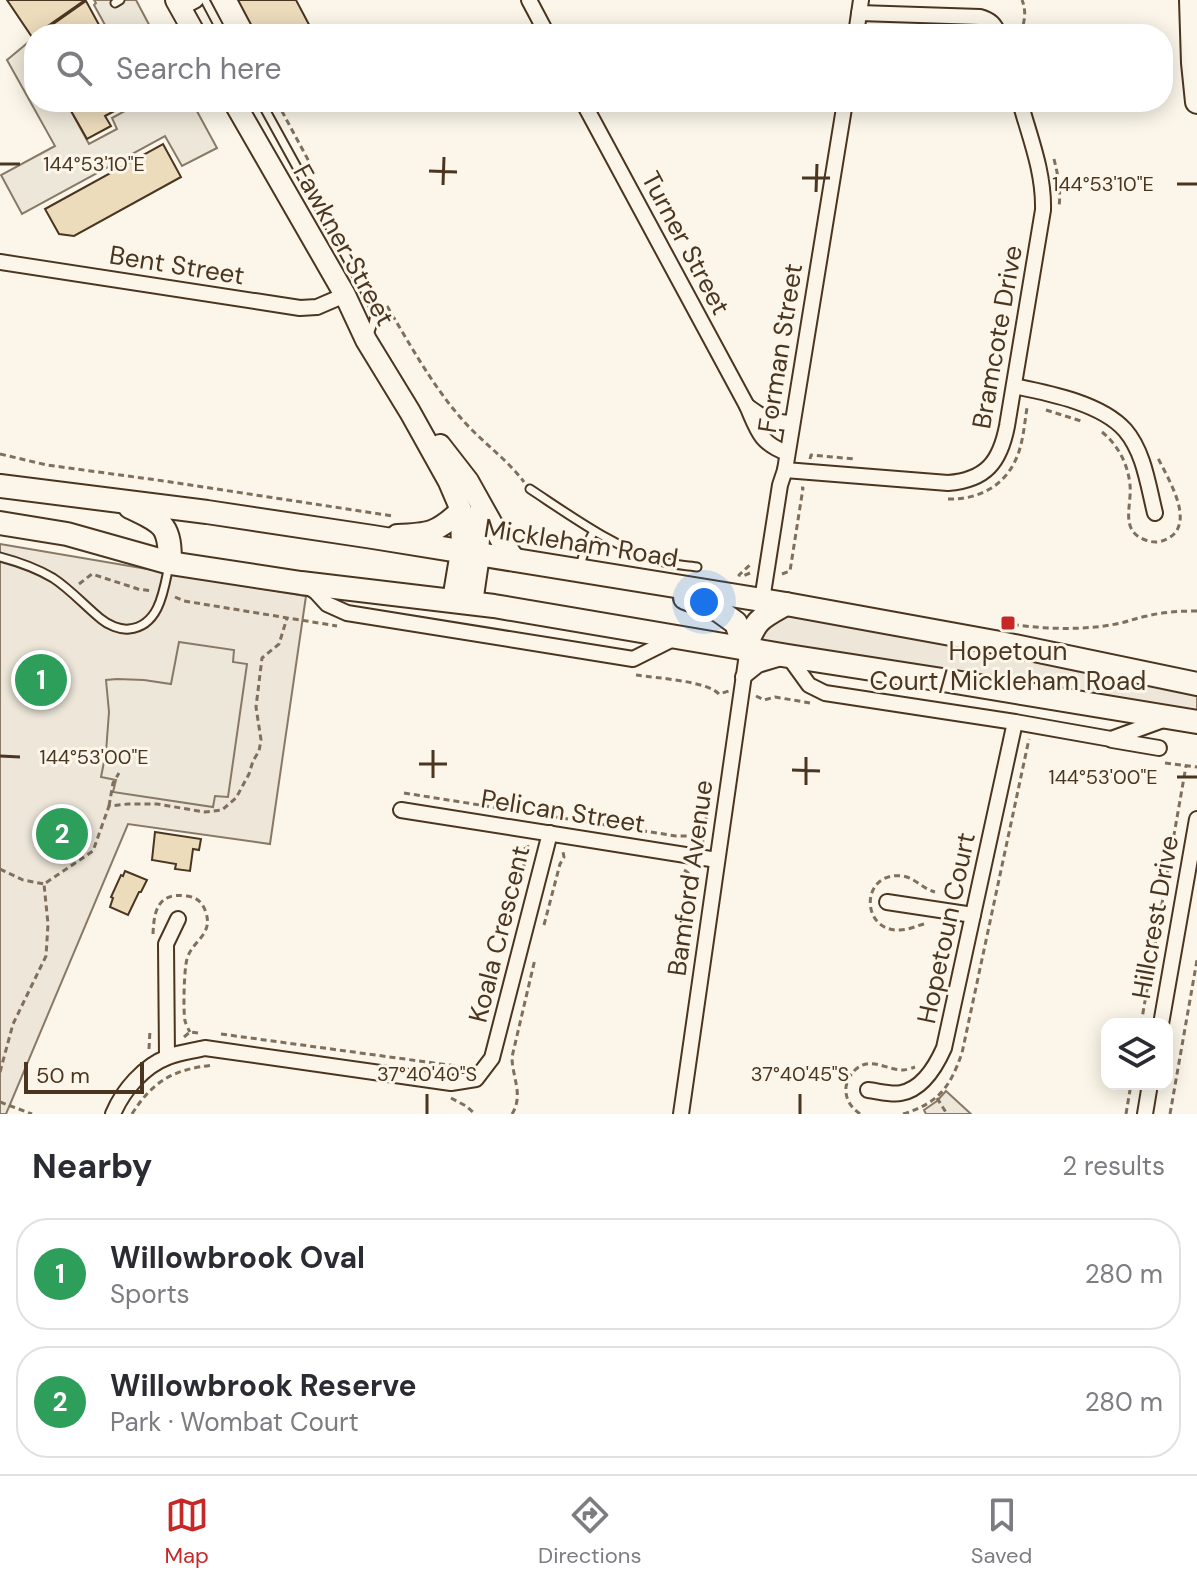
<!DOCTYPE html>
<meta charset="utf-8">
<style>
body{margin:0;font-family:"DM Sans",sans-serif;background:#f7f7f7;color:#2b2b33}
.controls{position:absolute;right:24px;bottom:24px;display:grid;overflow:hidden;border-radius:16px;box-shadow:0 4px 20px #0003}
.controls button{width:72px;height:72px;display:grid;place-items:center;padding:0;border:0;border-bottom:2px solid #e1e1e2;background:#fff;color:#2b2b33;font:40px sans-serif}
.scale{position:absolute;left:24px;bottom:20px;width:120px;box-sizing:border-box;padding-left:8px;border:4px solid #4a3520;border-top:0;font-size:22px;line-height:28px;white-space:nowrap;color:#4a3520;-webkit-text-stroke:6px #fbf6e9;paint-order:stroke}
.you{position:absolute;left:704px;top:602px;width:28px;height:28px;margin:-20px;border:6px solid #fff;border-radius:50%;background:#1a73e8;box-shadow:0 0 0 12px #1a73e833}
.badge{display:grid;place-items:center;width:52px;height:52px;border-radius:50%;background:#c62828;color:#fff;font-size:26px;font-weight:700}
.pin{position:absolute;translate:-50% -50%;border:4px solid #fff;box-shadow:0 2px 8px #0006}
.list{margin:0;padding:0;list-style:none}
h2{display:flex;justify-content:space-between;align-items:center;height:104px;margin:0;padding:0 32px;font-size:34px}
h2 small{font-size:26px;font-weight:400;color:#7c7c81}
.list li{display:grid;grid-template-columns:52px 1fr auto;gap:24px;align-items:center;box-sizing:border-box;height:112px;margin:0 16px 16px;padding:0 16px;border:2px solid #e1e1e2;border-radius:32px}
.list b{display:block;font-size:30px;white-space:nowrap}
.list p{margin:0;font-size:26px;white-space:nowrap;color:#7c7c81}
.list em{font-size:26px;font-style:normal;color:#7c7c81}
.icon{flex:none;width:44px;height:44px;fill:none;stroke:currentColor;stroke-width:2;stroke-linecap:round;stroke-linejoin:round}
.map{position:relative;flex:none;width:1197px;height:1114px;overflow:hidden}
.search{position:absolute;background:#fff;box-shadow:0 4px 20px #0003;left:24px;right:24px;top:24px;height:88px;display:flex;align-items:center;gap:20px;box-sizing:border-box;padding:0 28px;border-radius:32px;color:#7c7c81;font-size:30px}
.sheet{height:360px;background:#fff}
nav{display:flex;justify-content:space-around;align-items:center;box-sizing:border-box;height:112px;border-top:2px solid #e1e1e2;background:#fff;font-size:22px;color:#7c7c81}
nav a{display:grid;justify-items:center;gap:4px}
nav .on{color:#c62828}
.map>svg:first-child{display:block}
.green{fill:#ede6d9;stroke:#887966;stroke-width:2}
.parking{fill:#ede7d9;stroke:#887966;stroke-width:2}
.building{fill:#ecdcbc;stroke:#4a3520;stroke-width:2}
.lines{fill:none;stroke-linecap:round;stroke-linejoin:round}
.lane-casing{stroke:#4a3520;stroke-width:11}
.street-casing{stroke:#4a3520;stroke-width:18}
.secondary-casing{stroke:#4a3520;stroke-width:24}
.primary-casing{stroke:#4a3520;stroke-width:26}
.path{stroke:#7f6f5c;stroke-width:3;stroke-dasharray:6 4;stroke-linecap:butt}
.lane{stroke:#fbf6e9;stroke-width:7}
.street{stroke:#fbf6e9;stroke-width:14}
.secondary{stroke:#fbf6e9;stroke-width:20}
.primary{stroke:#fbf6e9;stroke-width:22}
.ticks{fill:none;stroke:#4a3520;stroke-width:3}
.poi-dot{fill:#c62828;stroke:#fbf6e9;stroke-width:3}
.labels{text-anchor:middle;stroke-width:6;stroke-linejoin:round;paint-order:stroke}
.street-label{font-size:26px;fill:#4a3520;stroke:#fbf6e9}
.poi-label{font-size:26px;fill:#4a3520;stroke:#fbf6e9}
.ticks-label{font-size:20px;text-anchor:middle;fill:#4a3520;stroke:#fbf6e9;stroke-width:6;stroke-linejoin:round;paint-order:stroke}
</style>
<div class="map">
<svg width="1197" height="1114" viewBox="0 0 1197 1114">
<rect width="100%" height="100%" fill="#fbf6e9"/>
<g class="green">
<polygon points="0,544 306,596 270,844 128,824 6,1114 0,1114"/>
<polygon points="783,616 796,616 879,630 1197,691 1197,711 761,642 759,630"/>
<polygon points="946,1091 971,1114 926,1114 924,1110 937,1101"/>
</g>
<g class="parking">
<polygon points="94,0 136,0 154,34 110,34 94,5 96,3"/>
<polygon points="31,40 34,45 34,102 66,102 89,144 117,129 112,118 141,102 192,102 217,148 182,166 165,136 22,214 1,175 55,146 7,60"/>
<polygon points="179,642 234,650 233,662 247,664 228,797 215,796 213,807 113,792 116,780 101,777 106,752 109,712 106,680 117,679 144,680 171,684"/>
</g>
<g class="building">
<polygon points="7,0 85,0 32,37"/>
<polygon points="238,0 296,0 314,34 256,34"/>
<polygon points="86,1 104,34 39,34"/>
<polygon points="66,102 131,102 105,116 111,126 87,139"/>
<polygon points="163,144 181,177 74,236 59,234 45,209"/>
<polygon points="155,832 201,839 199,850 193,849 190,871 175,869 176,864 152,860"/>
<polygon points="125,871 147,880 141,892 139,892 128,915 110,907 113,898 111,897 121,875 123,876"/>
</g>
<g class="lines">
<g class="lane-casing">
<g id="lane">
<polyline points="205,0 223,34"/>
<polyline points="115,3 120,0"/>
<path d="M261,102L375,309C375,320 373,327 367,337"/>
<path d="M530,489C571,516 613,547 660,561C672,565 685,565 697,567"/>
<path d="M0,557C19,562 36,568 53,578C70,589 85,606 101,619C108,625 120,630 129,629C160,626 164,589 169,565"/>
<polyline points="580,565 587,544 594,531"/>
</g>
</g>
<g class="street-casing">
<g id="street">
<polyline points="529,0 547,34"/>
<polyline points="181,8 196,0"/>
<path d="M859,13L980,17C991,20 994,24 999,34"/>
<polyline points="856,34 861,0"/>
<path d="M583,102L747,406C758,431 760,443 787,453"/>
<polyline points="0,262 300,308 317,307 345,295"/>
<path d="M1014,386C1048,393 1101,403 1125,430C1144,452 1148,485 1155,513"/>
<path d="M747,406C765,419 769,422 792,423"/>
<path d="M785,470L948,483C986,480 1000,462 1007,426L1043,210C1044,172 1030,138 1020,102"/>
<polyline points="307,586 316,592 327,604 347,613 633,659 673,639"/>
<polyline points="762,600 780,485 785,470 845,102"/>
<polyline points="743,677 758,665 788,656 809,685 825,693 1015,722 1111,739 1166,719"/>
<polyline points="1112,740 1159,748"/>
<polyline points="401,810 717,860"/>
<polyline points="887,902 973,915"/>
<polyline points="1161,1024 1197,819"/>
<polyline points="167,1057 166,944 178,919"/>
<path d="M868,1090C878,1091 891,1095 901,1093C923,1089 936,1066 944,1048L1015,722"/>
<path d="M113,1114C123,1090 144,1066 168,1057C180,1052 193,1051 205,1048L451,1083L476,1079L492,1058L550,833"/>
<polyline points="681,1114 747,654 745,649"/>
<polyline points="1145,1114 1150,1084"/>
</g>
</g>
<g class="secondary-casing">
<g id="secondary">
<polyline points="176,0 195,34"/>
<polyline points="234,102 345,295 366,340 410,412 449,482 461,510 462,552"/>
<polyline points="440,445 468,481 501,540 516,561"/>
<path d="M397,535C429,534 437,533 461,510"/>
<polyline points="478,555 481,507"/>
</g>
</g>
<g class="primary-casing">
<g id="primary">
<polyline points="1191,0 1193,63 1197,102"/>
<polyline points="0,486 207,512 373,537 786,604 1000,643 1197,684"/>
<path d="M130,507C163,523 170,524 170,563"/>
<polyline points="0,523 67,534 170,563 301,583 494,606 788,656 949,681 1197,722"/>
<polyline points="685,598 718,610 736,623 745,649"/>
<polyline points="454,600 462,552"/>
<polyline points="471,603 478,555"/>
<path d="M745,649C756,619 759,619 786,604"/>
</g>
</g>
<g class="path">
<polyline points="880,27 879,31 974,34"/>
<path d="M1021,34C1024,22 1027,12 1022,0"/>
<polyline points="277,102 313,169"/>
<path d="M1054,159C1058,175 1061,191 1059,207"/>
<path d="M387,306C412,348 437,394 471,429C489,447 509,462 524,482"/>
<polyline points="1046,410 1081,421"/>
<path d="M1102,432C1118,445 1128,464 1130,485C1132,505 1120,529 1143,539C1152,543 1159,543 1167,539C1197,524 1168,479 1158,458"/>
<polyline points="0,454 47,465 164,481 393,516"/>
<polyline points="810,459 811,455 855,459"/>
<path d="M948,499C974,500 1000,489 1013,465C1023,448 1024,426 1027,408"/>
<polyline points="750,573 743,576 739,575 752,563"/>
<polyline points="782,574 790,571 803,488 801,488"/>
<polyline points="79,584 92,574 138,589 153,591"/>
<polyline points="175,597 184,601 337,626"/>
<path d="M1003,623C1039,629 1080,631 1116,624C1127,622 1136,618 1147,616C1163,612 1180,611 1197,611"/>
<path d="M636,675C656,678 707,681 719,694L729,691"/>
<polyline points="756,696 764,700 775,697 810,703"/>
<polyline points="1165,763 1197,767"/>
<polyline points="404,793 676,836 695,836 701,832 703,842"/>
<polyline points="109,806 113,783 119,773"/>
<polyline points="701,832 705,824 708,809"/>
<polyline points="0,869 23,880 44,884"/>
<polyline points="524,869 524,849 531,845"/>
<path d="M684,870C694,876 696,883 696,894"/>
<path d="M924,924C916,926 908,930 900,930C860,932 860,871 902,876C914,877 923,889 935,892"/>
<polyline points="544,925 560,864 564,857 563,852"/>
<path d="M153,934C154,910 158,892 187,896C196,897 202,902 205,910C215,935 192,940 187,959C184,969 183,1011 185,1021C186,1024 188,1029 190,1032"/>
<polyline points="1141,1024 1186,766"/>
<polyline points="221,1034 456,1066"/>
<polyline points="184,1037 190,1032 198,1033"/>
<polyline points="149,1049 150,1030"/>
<polyline points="0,1072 13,1024 46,956 48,924 44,884 93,851 109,806 128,804 157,804 205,812 222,810 236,798 249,774 253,761 259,751 261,740 256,707 262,658 279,644 287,618"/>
<polyline points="451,1098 466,1106 475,1114"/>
<polyline points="937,1098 947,1114"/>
<polyline points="0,1102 32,1114"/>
<path d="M132,1114C153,1080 175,1069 214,1065"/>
<path d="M512,1114C524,1095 512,1077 512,1057L535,959"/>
<path d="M860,1114C851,1107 845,1100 846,1087C847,1081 850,1075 854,1071C870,1055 885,1070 903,1070C906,1070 912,1068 915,1067"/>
<path d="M903,1114C939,1103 950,1087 962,1053L1029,739"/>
<polyline points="1126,1114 1131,1084"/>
<polyline points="1170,1114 1197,960"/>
</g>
<use href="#lane" class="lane"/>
<use href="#street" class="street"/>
<use href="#secondary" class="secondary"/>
<use href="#primary" class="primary"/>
</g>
<path class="ticks" d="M0,164H20M429,171L457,172M802,178H830M1177,184H1197M443,185L444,157M816,192L817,164M0,756L20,757M419,764H447M792,770L820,771M1177,777H1197M433,778V750M806,785V757M427,1114V1094M800,1114V1094"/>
<rect class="poi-dot" x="1000" y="615" width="16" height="16" rx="4"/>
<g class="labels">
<g class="street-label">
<text transform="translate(686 243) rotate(62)" y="9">Turner Street</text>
<text transform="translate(344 245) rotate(61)" y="9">Fawkner Street</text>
<text transform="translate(177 265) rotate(9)" y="9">Bent Street</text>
<text transform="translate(997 337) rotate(-80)" y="9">Bramcote Drive</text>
<text transform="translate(780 348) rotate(-81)" y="9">Forman Street</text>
<text transform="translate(581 543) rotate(9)" y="9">Mickleham Road</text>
<text transform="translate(563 811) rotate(9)" y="9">Pelican Street</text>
<text transform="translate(690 878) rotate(-82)" y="9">Bamford Avenue</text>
<text transform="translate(1155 917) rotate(-80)" y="9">Hillcrest Drive</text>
<text transform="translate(946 928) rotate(-78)" y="9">Hopetoun Court</text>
<text transform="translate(499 934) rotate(-76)" y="9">Koala Crescent</text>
</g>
<g class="poi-label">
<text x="1008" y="660">Hopetoun<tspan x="1008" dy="30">Court/Mickleham Road</tspan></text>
</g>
</g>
<g class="ticks-label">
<text x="94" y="171">144°53'10"E</text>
<text x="1103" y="191">144°53'10"E</text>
<text x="94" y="764">144°53'00"E</text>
<text x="1103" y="784">144°53'00"E</text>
<text x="427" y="1081">37°40'40"S</text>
<text x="800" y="1081">37°40'45"S</text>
</g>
</svg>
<div class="controls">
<button><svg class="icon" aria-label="layers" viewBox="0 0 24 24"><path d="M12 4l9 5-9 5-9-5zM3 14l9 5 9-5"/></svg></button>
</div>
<div class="scale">50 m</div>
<div class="you"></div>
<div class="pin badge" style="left:41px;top:680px;background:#2e9e5b">1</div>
<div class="pin badge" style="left:62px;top:834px;background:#2e9e5b">2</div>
<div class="search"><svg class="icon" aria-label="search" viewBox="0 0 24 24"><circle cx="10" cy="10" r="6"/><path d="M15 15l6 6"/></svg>Search here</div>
</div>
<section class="sheet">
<h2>Nearby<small>2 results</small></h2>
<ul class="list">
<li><span class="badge" style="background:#2e9e5b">1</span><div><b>Willowbrook Oval</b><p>Sports</p></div><em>280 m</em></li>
<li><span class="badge" style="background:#2e9e5b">2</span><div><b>Willowbrook Reserve</b><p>Park · Wombat Court</p></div><em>280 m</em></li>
</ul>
</section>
<nav>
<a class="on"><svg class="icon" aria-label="map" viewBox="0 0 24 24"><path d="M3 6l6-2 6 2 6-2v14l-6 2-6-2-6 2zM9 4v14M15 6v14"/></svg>Map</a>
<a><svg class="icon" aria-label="directions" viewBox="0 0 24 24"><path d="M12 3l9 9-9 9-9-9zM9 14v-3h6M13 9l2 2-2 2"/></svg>Directions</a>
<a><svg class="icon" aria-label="saved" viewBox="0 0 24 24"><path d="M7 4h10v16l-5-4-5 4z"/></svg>Saved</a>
</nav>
